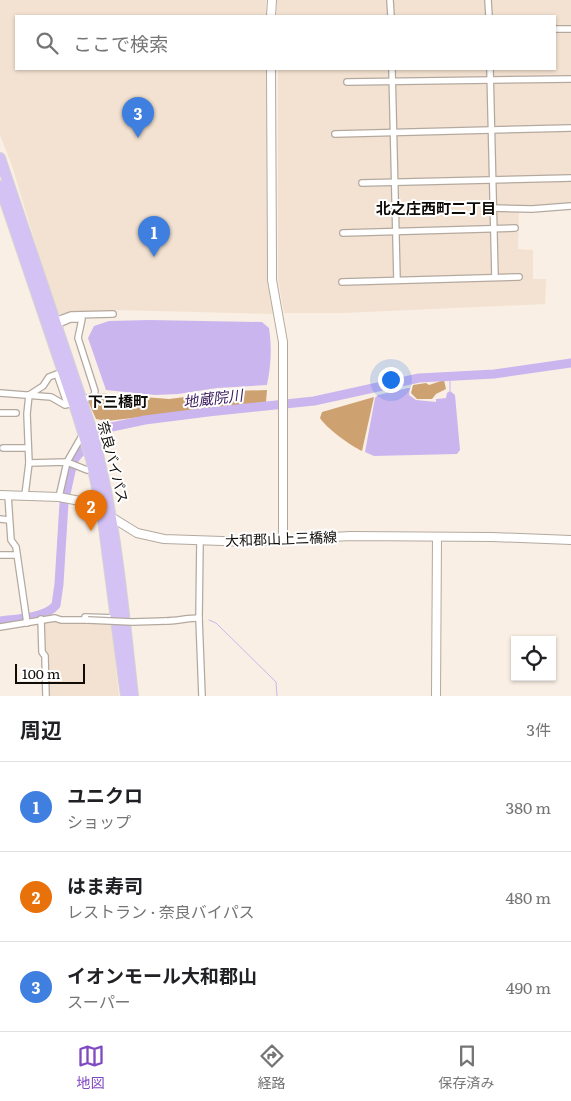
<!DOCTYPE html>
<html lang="ja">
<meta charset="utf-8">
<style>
body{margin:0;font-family:Literata,"Noto Sans JP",serif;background:#f2f2f2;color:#202124}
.controls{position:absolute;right:15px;bottom:15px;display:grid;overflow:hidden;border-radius:0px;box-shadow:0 1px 4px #0004}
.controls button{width:45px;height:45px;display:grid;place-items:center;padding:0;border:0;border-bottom:1px solid #e0e0e0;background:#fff;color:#202124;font:25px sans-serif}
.scale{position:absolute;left:15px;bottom:12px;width:70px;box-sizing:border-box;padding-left:5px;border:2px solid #0f0c08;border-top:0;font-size:14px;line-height:18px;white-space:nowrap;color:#0f0c08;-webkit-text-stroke:4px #fff;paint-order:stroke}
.you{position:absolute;left:390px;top:379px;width:18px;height:18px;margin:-12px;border:4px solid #fff;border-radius:50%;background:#1a73e8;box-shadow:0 0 0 8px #1a73e833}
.badge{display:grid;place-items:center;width:32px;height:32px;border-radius:50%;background:#804ac2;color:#fff;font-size:16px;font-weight:700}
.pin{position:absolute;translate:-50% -41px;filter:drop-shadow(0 1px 2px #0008)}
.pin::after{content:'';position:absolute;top:26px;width:18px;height:15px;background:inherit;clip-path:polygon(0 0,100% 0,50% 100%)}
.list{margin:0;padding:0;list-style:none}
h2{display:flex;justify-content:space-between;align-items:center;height:65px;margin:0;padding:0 20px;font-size:21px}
h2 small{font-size:16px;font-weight:400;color:#757577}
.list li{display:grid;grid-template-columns:32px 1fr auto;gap:15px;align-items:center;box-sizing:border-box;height:90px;padding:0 20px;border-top:1px solid #e0e0e0}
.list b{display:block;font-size:19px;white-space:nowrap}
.list p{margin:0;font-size:16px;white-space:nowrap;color:#757577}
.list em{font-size:16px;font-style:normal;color:#757577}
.icon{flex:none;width:28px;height:28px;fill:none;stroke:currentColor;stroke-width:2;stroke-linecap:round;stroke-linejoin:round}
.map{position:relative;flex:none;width:571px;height:696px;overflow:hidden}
.search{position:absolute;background:#fff;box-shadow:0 1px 4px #0004;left:15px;right:15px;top:15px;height:55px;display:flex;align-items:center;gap:12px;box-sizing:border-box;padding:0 18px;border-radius:0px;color:#757577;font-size:19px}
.sheet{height:335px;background:#fff}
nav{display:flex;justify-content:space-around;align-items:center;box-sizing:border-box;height:70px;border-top:1px solid #e0e0e0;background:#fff;font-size:14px;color:#757577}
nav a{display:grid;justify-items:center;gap:2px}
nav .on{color:#804ac2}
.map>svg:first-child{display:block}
.built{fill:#f3e2d1}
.forest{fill:#cea171}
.water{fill:#cbb5ef}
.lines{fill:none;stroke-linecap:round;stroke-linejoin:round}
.stream{stroke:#cbb5ef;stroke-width:1}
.river{stroke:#cbb5ef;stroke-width:9}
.street-casing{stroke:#b4a99f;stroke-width:8}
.secondary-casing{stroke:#b4a99f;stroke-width:10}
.highway-casing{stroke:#d4d3d3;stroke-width:12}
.street{stroke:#fff;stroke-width:5.5}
.secondary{stroke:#fff;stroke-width:8}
.highway{stroke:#d4c2f4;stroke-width:10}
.street-bridge-casing{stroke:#b4a99f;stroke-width:8;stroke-linecap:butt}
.street-bridge{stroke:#fff;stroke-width:5.5}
.labels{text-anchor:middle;stroke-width:4;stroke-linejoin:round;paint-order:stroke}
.street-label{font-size:14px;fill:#0f0c08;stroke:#fff}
.neighbourhood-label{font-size:15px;font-weight:bold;fill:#0f0c08;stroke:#fff}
.water-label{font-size:15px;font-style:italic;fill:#3e2062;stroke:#fff}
</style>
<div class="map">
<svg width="571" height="696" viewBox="0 0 571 696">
<rect width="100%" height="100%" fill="#faefe4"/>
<g class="built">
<polygon points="0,0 266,0 266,16 16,16 16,69 267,69 268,280 275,314 114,310 113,312 59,314 48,285 12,166 0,135"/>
<polygon points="277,0 571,0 571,208 519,210 518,249 533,250 533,279 546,279 545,304 344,313 284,313 278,280 278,69 555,69 555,16 277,16"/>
<polygon points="52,619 111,620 119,696 50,696 47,695 42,623 52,622"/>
</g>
<g class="forest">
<polygon points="444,380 446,389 436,394 432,399 417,399 411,393 413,385 426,383 429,385"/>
<polygon points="267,390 266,402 107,421 96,419 88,401 95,393 169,399 234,391"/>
<path d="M374,397L362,451C351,446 326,428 320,418L322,412Z"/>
</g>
<g class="water">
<path d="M149,320L262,322L269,328C272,348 271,365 267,385L217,388L178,394L155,395L106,390L88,338L94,326L109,321Z"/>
<polygon points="408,388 410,388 409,395 416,400 436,402 436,399 446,398 447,393 450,391 455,395 460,450 457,454 374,456 365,452 375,398 378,395"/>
</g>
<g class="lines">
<g class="stream">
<polyline points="450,391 450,376"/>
<polyline points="209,620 216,623 276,682 277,696"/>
</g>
<path class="river" d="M0,621C15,619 46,618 56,605L59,584L64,503L71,471L74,460L78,455L98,434L107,428L145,420L208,412L314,401L419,378L494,374L571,363"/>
<g class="street-casing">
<g id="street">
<polyline points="390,0 391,16"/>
<polyline points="488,0 489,16"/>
<polyline points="555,29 571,29"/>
<polyline points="392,69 397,280"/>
<polyline points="490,69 495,277"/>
<polyline points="347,82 571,79"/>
<polyline points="335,134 571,128"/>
<polyline points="362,183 571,178"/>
<polyline points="493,208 532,209 571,206"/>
<polyline points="343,233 515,228"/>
<polyline points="342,282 519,277"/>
<polyline points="0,393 51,397 65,405 69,404"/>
<polyline points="29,395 43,386 49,377 57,374 66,400 72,398"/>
<polyline points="87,398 94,396 95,391 78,338 82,319 70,319 61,323 60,319 71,315 113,314"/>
<polyline points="0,413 16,413"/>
<polyline points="3,448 28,448"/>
<polyline points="29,463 67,462 87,470"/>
<polyline points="8,495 11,540 16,547 27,623"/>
<polyline points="25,495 29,463 27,414 29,395"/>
<polyline points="59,497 67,462 83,434"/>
<polyline points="0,519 9,520"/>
<polyline points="200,541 199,618 202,696"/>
<polyline points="0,555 17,555"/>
<polyline points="85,617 117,618"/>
<polyline points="41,619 42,652 45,656 46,696"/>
<path d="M165,621C177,621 187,618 199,618"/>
<polyline points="0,627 55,618 61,620 88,620"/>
</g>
</g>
<g class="secondary-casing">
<g id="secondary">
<polyline points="271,16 272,0"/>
<polyline points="271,69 272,265 272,280 283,342 283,541"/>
<polyline points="0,495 59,497 80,501 92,505 137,533 164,539 251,542 350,536 492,537 571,540"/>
<polyline points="436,696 437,537"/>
</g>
</g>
<g class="highway-casing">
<g id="highway">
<path d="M0,158L92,431C116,518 123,607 133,696"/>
<polyline points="0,186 78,416 91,459 102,512 126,696"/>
</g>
</g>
<use href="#street" class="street"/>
<use href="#secondary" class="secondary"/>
<use href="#highway" class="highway"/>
<g class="street-bridge-casing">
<polyline id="street-bridge" points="88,620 132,622 165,621"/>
</g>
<use href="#street-bridge" class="street-bridge"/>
</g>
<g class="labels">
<g class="street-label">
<text transform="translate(113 462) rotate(76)" y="5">奈良バイパス</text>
<text transform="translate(281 539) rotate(-2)" y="5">大和郡山上三橋線</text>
</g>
<g class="neighbourhood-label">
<text x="436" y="214">北之庄西町二丁目</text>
<text x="118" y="407">下三橋町</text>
</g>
<g class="water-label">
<text transform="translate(213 399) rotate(-7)" y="5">地蔵院川</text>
</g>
</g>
</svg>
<div class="controls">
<button><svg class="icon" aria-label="locate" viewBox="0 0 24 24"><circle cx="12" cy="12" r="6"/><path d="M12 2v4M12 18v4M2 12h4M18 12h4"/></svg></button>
</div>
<div class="scale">100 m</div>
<div class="you"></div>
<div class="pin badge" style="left:154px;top:257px;background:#3f7fe0">1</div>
<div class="pin badge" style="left:91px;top:531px;background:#e8710a">2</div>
<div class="pin badge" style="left:138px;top:138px;background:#3f7fe0">3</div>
<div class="search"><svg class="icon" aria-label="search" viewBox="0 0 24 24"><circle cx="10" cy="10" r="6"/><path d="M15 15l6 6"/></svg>ここで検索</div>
</div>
<section class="sheet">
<h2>周辺<small>3件</small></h2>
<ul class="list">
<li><span class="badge" style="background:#3f7fe0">1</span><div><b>ユニクロ</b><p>ショップ</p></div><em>380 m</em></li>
<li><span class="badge" style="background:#e8710a">2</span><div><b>はま寿司</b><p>レストラン · 奈良バイパス</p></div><em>480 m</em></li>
<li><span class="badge" style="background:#3f7fe0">3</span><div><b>イオンモール大和郡山</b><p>スーパー</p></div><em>490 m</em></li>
</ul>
</section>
<nav>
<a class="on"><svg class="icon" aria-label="map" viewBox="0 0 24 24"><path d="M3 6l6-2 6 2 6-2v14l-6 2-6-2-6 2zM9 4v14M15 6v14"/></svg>地図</a>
<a><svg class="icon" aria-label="directions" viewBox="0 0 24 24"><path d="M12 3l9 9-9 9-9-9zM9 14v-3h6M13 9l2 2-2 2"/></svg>経路</a>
<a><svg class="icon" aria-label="saved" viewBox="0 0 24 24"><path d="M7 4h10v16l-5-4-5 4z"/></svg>保存済み</a>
</nav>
